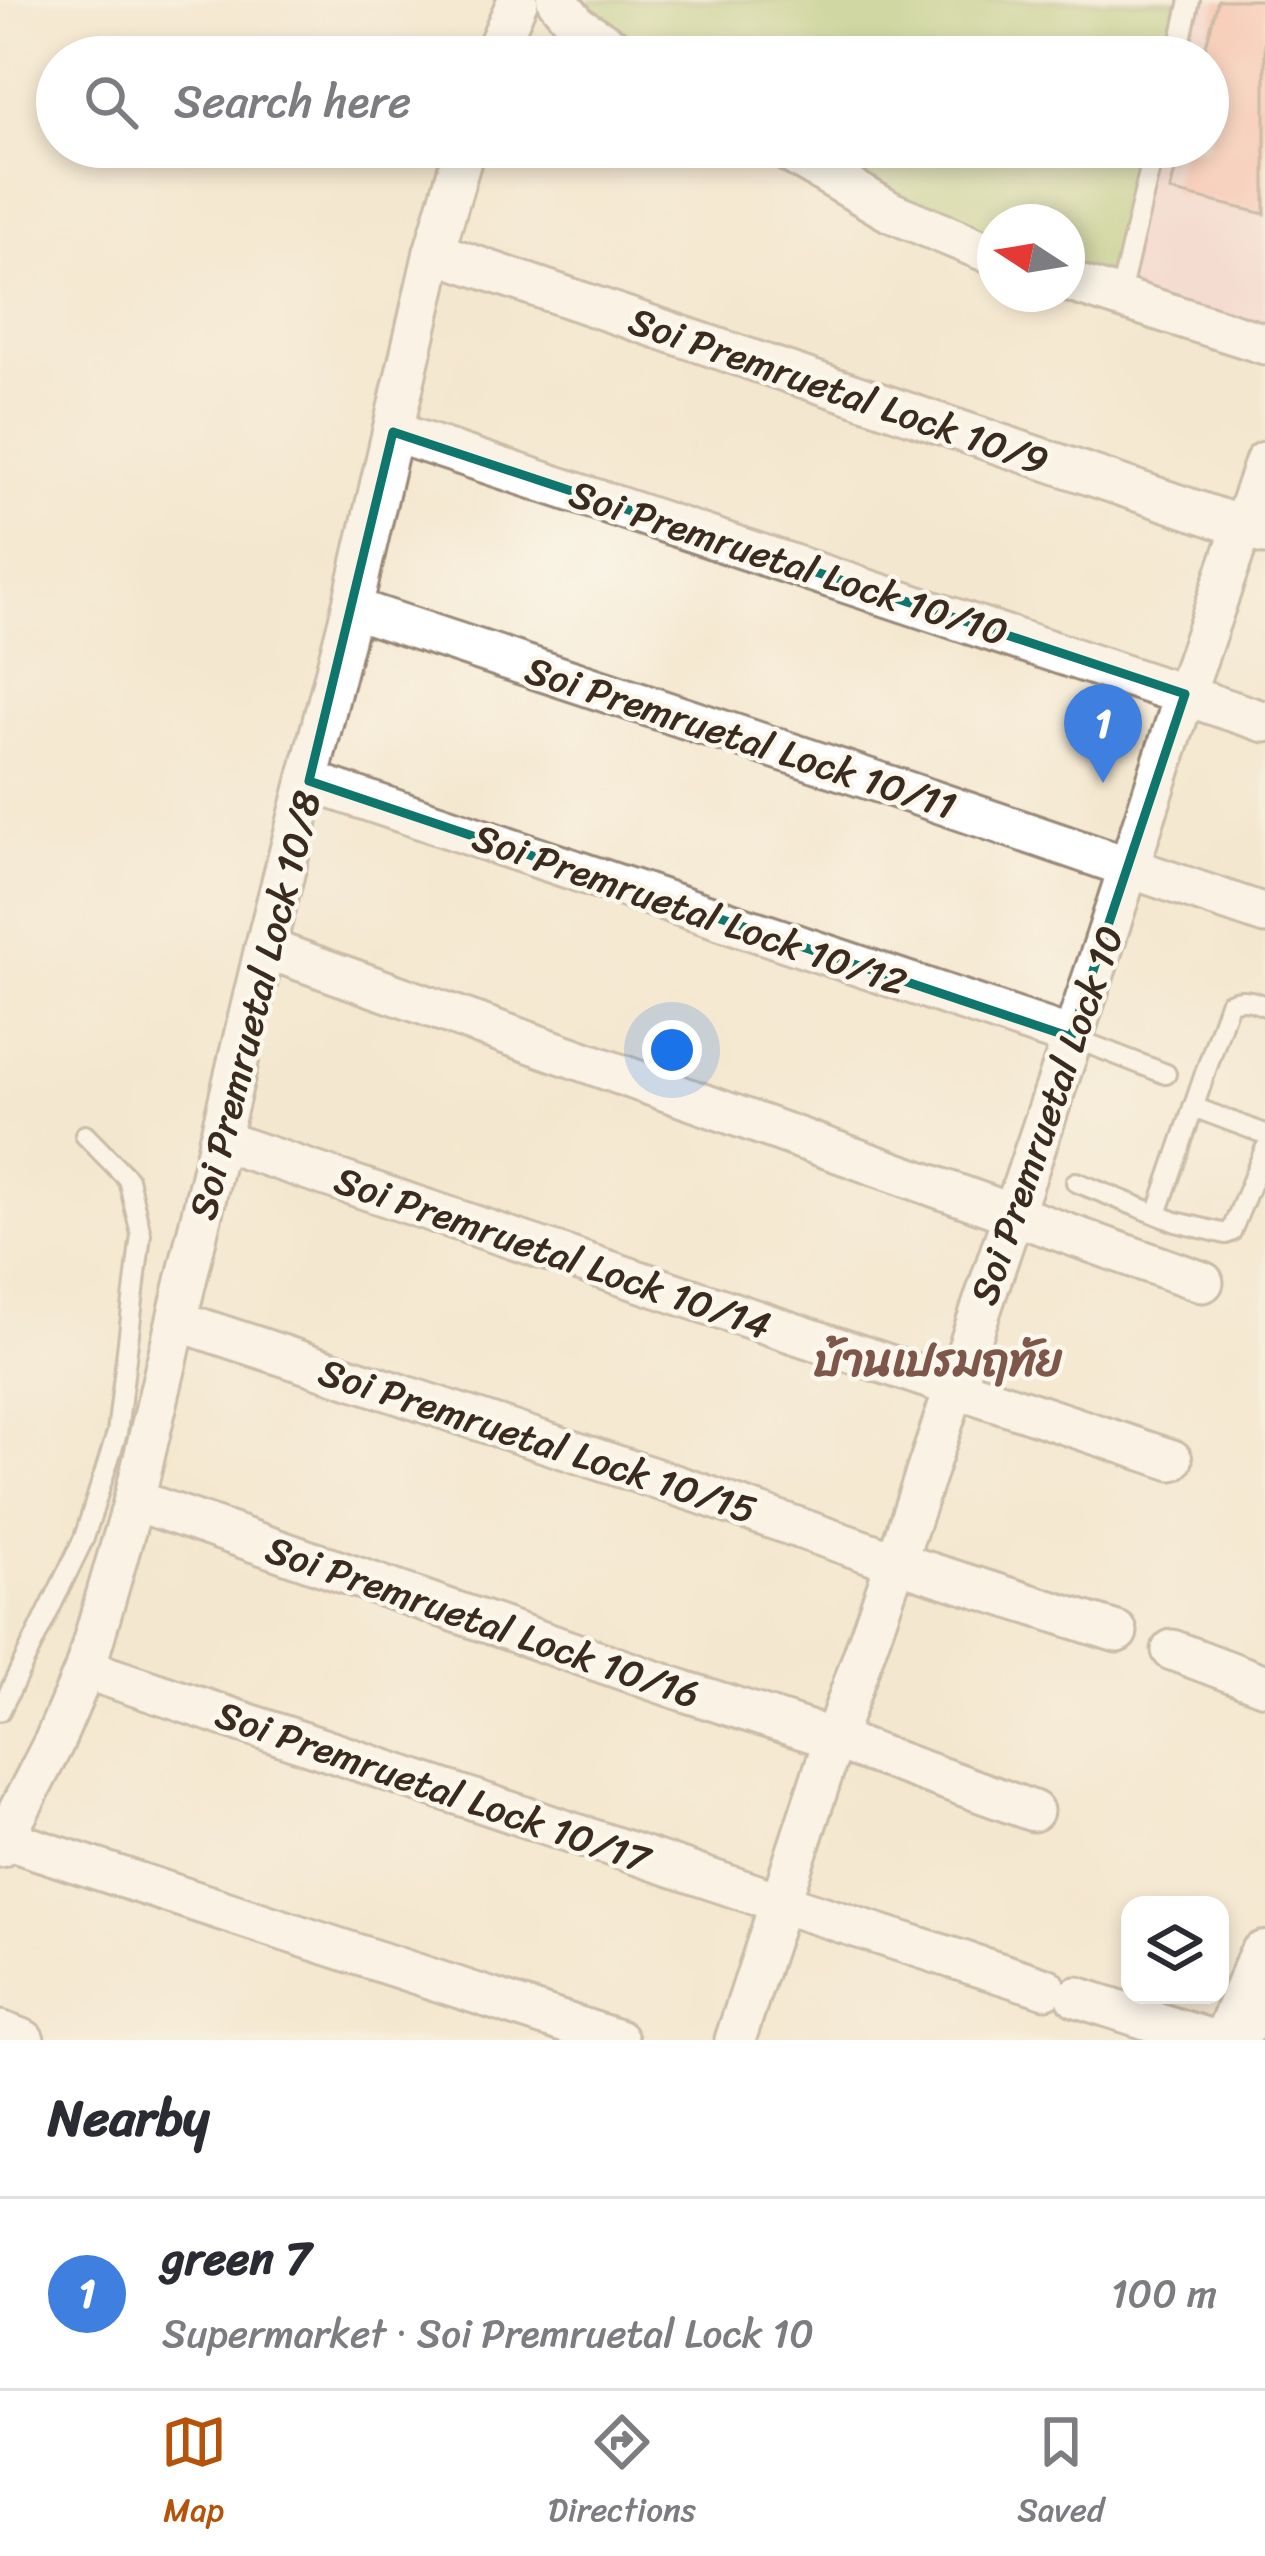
<!DOCTYPE html>
<meta charset="utf-8">
<style>
body{margin:0;font-family:Sriracha,"Playpen Sans Thai",sans-serif;background:#f7f7f7;color:#2b2b33}
.controls{position:absolute;right:36px;bottom:36px;display:grid;overflow:hidden;border-radius:24px;box-shadow:0 6px 18px #0003}
.controls button{width:108px;height:108px;display:grid;place-items:center;padding:0;border:0;border-bottom:3px solid #e1e1e2;background:#fff;color:#2b2b33;font:60px sans-serif}
.compass{position:absolute;left:977px;top:204px;width:108px;height:108px;border-radius:50%;background:#fff;box-shadow:0 6px 18px #0003;rotate:282deg}
.you{position:absolute;left:672px;top:1050px;width:42px;height:42px;margin:-30px;border:9px solid #fff;border-radius:50%;background:#1a73e8;box-shadow:0 0 0 18px #1a73e833}
.badge{display:grid;place-items:center;width:78px;height:78px;border-radius:50%;background:#b45309;color:#fff;font-size:39px;font-weight:700}
.pin{position:absolute;translate:-50% -99px;filter:drop-shadow(0 3px 6px #0008)}
.pin::after{content:'';position:absolute;top:63px;width:42px;height:36px;background:inherit;clip-path:polygon(0 0,100% 0,50% 100%)}
.list{margin:0;padding:0;list-style:none}
h2{display:flex;justify-content:space-between;align-items:center;height:156px;margin:0;padding:0 48px;font-size:51px}
h2 small{font-size:39px;font-weight:400;color:#7c7c81}
.list li{display:grid;grid-template-columns:78px 1fr auto;gap:36px;align-items:center;box-sizing:border-box;height:192px;padding:0 48px;border-top:3px solid #e1e1e2}
.list b{display:block;font-size:45px;white-space:nowrap}
.list p{margin:0;font-size:39px;white-space:nowrap;color:#7c7c81}
.list em{font-size:39px;font-style:normal;color:#7c7c81}
.icon{flex:none;width:66px;height:66px;fill:none;stroke:currentColor;stroke-width:2;stroke-linecap:round;stroke-linejoin:round}
.map{position:relative;flex:none;width:1265px;height:2040px;overflow:hidden}
.search{position:absolute;background:#fff;box-shadow:0 6px 18px #0003;left:36px;right:36px;top:36px;height:132px;display:flex;align-items:center;gap:30px;box-sizing:border-box;padding:0 42px;border-radius:66px;color:#7c7c81;font-size:45px}
.sheet{height:348px;background:#fff}
nav{display:flex;justify-content:space-around;align-items:center;box-sizing:border-box;height:168px;border-top:3px solid #e1e1e2;background:#fff;font-size:33px;color:#7c7c81}
nav a{display:grid;justify-items:center;gap:6px}
nav .on{color:#b45309}
.map>svg:first-child{display:block}
.built{fill:#f7cfd3}
.green{fill:#a6c46b;stroke:#707744;stroke-width:3}
.building{fill:#fbaa9b}
.lines{fill:none;stroke-linecap:round;stroke-linejoin:round}
.service-casing{stroke:#988876;stroke-width:24}
.minor-casing{stroke:#988876;stroke-width:45}
.secondary-casing{stroke:#988876;stroke-width:60}
.service{stroke:#fff;stroke-width:18}
.minor{stroke:#fff;stroke-width:39}
.secondary{stroke:#fff;stroke-width:54}
.marked{fill:none;stroke:#0f766e;stroke-width:9;stroke-linejoin:round}
.labels{text-anchor:middle;stroke-width:9;stroke-linejoin:round;paint-order:stroke}
.street-label{font-size:39px;fill:#3b2a1e;stroke:#fbf7ec}
.quarter-label{font-size:45px;font-weight:bold;fill:#7e574a;stroke:#fbf7ec}
</style>
<div class="map">
<svg width="1265" height="2040" viewBox="0 0 1265 2040">
<rect width="100%" height="100%" fill="#fbf7ec"/>
<filter id="ink" filterUnits="userSpaceOnUse"><feTurbulence type="fractalNoise" baseFrequency=".00833" numOctaves="2"/><feDisplacementMap in="SourceGraphic" scale="24" xChannelSelector="R" yChannelSelector="G"/><feConvolveMatrix kernelMatrix="1 2 1 2 8 2 1 2 1" color-interpolation-filters="sRGB"/></filter>
<filter id="wash" filterUnits="userSpaceOnUse"><feTurbulence type="fractalNoise" baseFrequency=".004" numOctaves="4" result="noise"/><feDisplacementMap in="SourceGraphic" scale="48" xChannelSelector="R" yChannelSelector="G"/><feGaussianBlur stdDeviation="2.7" result="paint"/><feColorMatrix in="noise" values="0 0 0 0 0 0 0 0 0 0 0 0 0 0 0 0 0 1.4 0 .05"/><feComposite in="paint" operator="in"/></filter>
<g filter="url(#wash)">
<rect width="100%" height="100%" fill="#f4e7cf"/>
<polygon class="built" points="574,0 1265,0 1265,343 1100,282 1067,222 995,222 781,147 1208,147 1208,57 630,57"/>
<g class="green">
<polygon points="591,0 1178,0 1165,57 653,57 585,12"/>
<polygon points="791,147 1144,147 1112,285 1067,272 1067,222 995,222 995,252"/>
</g>
<g id="blocks">
<polygon class="building" points="1218,0 1265,0 1265,214 1170,191 1181,147 1208,147 1208,57 1203,57"/>
</g>
</g>
<g filter="url(#ink)">
<use href="#blocks" fill-opacity="0" stroke="#988876" stroke-width="3"/>
<g class="lines">
<g class="service-casing">
<g id="service">
<polyline points="1177,57 1190,0"/>
<polyline points="1119,298 1155,147"/>
<polyline points="1071,1037 1166,1074"/>
<polyline points="1193,1107 1265,1134"/>
<polyline points="1076,1182 1176,1222 1226,1234 1231,1232 1265,1149"/>
<path d="M1157,1214L1229,1003C1242,997 1253,1001 1265,1006"/>
<polyline points="0,1711 84,1538 117,1433 141,1234 128,1179 85,1135"/>
</g>
</g>
<g class="minor-casing">
<g id="minor">
<polyline points="557,0 578,26 626,57"/>
<polyline points="493,57 518,0"/>
<polyline points="780,147 891,212 995,255"/>
<polyline points="434,252 1264,534"/>
<polyline points="1067,281 1265,344"/>
<polyline points="393,432 1265,722"/>
<polyline points="352,608 899,789 1265,914"/>
<polyline points="309,781 1071,1037"/>
<polyline points="265,948 1203,1282"/>
<polyline points="219,1140 1172,1460"/>
<polyline points="178,1321 699,1493 896,1562 1117,1632"/>
<polyline points="134,1500 684,1691 834,1739 1033,1811"/>
<polyline points="1172,1650 1265,1685"/>
<polyline points="85,1669 781,1903 1046,1988"/>
<polyline points="5,1839 618,2040"/>
<polyline points="0,1847 54,1742 85,1669 134,1500 265,948 352,608 434,252 465,147"/>
<polyline points="1077,1997 1212,2040"/>
<polyline points="0,2031 24,2040"/>
<polyline points="735,2040 834,1739 896,1562 1099,959 1185,694 1265,462"/>
</g>
</g>
<g class="secondary-casing">
<polyline id="secondary" points="1231,2040 1265,1959"/>
</g>
<use href="#service" class="service"/>
<use href="#minor" class="minor"/>
<use href="#secondary" class="secondary"/>
</g>
</g>
<path d="M0 0H1265V2040H0ZM393,432L1185,694L1071,1037L309,781Z" fill="#f4e7cf" fill-opacity=".55" fill-rule="evenodd"/>
<path class="marked" d="M393,432L1185,694L1071,1037L309,781Z"/>
<g class="labels">
<g class="street-label">
<text transform="translate(839 390) rotate(19)" y="14">Soi Premruetal Lock 10/9</text>
<text transform="translate(789 562) rotate(18)" y="14">Soi Premruetal Lock 10/10</text>
<text transform="translate(741 737) rotate(18)" y="14">Soi Premruetal Lock 10/11</text>
<text transform="translate(690 909) rotate(19)" y="14">Soi Premruetal Lock 10/12</text>
<text transform="translate(254 1005) rotate(-76)" y="14">Soi Premruetal Lock 10/8</text>
<text transform="translate(1046 1115) rotate(-71)" y="14">Soi Premruetal Lock 10</text>
<text transform="translate(553 1252) rotate(19)" y="14">Soi Premruetal Lock 10/14</text>
<text transform="translate(538 1440) rotate(18)" y="14">Soi Premruetal Lock 10/15</text>
<text transform="translate(483 1621) rotate(19)" y="14">Soi Premruetal Lock 10/16</text>
<text transform="translate(433 1786) rotate(19)" y="14">Soi Premruetal Lock 10/17</text>
</g>
<g class="quarter-label">
<text x="938" y="1375">บ้านเปรมฤทัย</text>
</g>
</g>
</svg>
<div class="controls">
<button><svg class="icon" aria-label="layers" viewBox="0 0 24 24"><path d="M12 4l9 5-9 5-9-5zM3 14l9 5 9-5"/></svg></button>
</div>
<svg class="compass" viewBox="-18 -18 36 36"><path d="M0-13l5 13h-10z" fill="#e53935"/><path d="M0 13l5-13h-10z" fill="#7c7c81"/></svg>
<div class="you"></div>
<div class="pin badge" style="left:1103px;top:783px;background:#3f7fe0">1</div>
<div class="search"><svg class="icon" aria-label="search" viewBox="0 0 24 24"><circle cx="10" cy="10" r="6"/><path d="M15 15l6 6"/></svg>Search here</div>
</div>
<section class="sheet">
<h2>Nearby<small></small></h2>
<ul class="list">
<li><span class="badge" style="background:#3f7fe0">1</span><div><b>green 7</b><p>Supermarket · Soi Premruetal Lock 10</p></div><em>100 m</em></li>
</ul>
</section>
<nav>
<a class="on"><svg class="icon" aria-label="map" viewBox="0 0 24 24"><path d="M3 6l6-2 6 2 6-2v14l-6 2-6-2-6 2zM9 4v14M15 6v14"/></svg>Map</a>
<a><svg class="icon" aria-label="directions" viewBox="0 0 24 24"><path d="M12 3l9 9-9 9-9-9zM9 14v-3h6M13 9l2 2-2 2"/></svg>Directions</a>
<a><svg class="icon" aria-label="saved" viewBox="0 0 24 24"><path d="M7 4h10v16l-5-4-5 4z"/></svg>Saved</a>
</nav>
